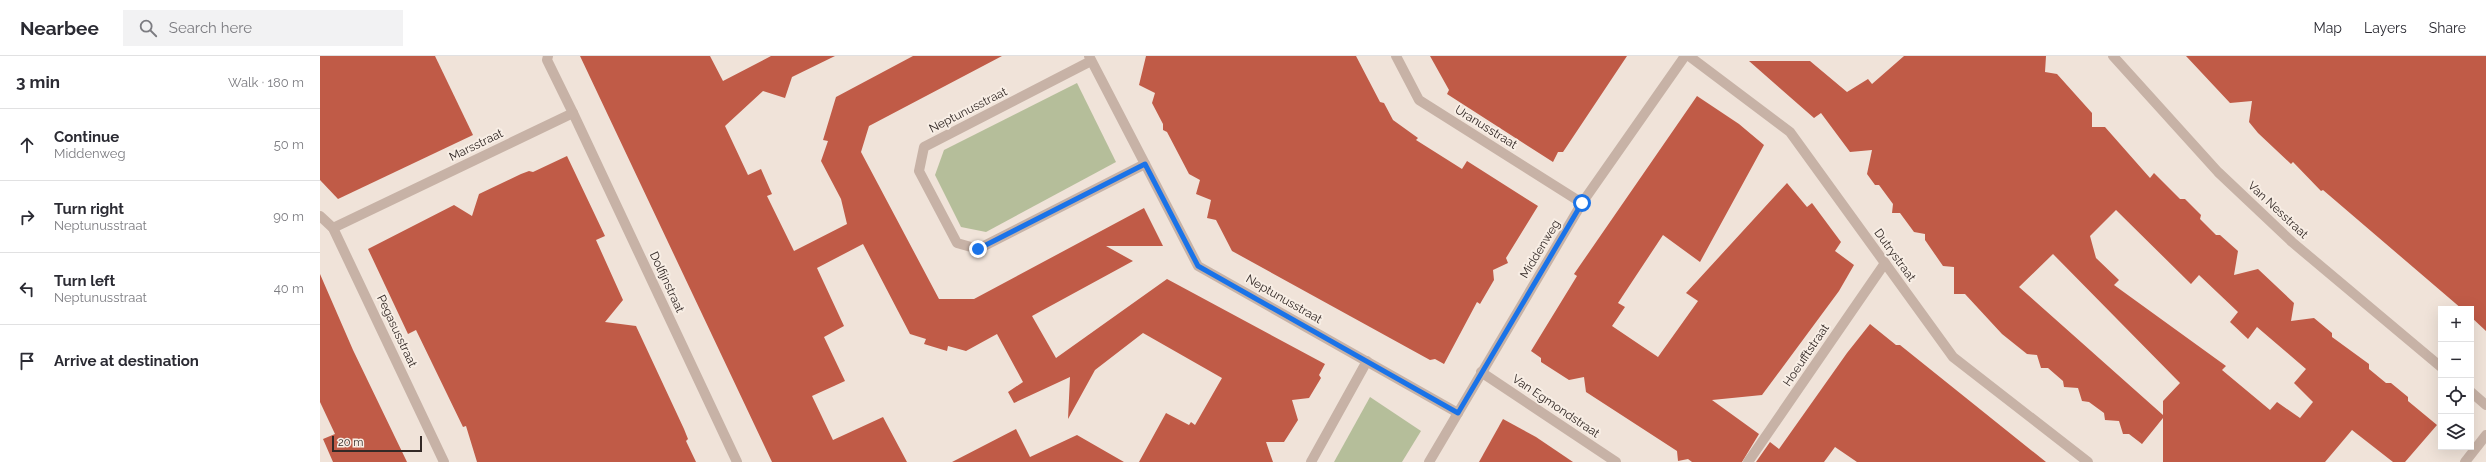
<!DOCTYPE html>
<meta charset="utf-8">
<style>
body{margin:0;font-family:Raleway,sans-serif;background:#f2f2f3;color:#2b2b33}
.controls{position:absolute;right:12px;bottom:12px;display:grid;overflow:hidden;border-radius:0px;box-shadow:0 4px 16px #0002}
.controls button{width:36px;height:36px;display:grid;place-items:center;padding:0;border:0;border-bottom:1px solid #e1e1e2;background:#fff;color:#2b2b33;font:20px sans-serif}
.scale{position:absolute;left:12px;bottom:10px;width:90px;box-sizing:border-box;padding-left:4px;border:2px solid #332926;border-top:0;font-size:11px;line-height:14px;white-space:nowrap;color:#332926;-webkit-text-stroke:3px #f8eee5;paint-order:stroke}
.stop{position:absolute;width:12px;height:12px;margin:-9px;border:3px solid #1a73e8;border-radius:50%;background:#fff}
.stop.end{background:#1a73e8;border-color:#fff;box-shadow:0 1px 4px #0008}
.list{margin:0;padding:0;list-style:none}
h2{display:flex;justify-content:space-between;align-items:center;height:52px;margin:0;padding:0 16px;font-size:17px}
h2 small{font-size:13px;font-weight:400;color:#7c7c81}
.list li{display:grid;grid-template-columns:26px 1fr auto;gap:12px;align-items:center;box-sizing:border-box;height:72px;padding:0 16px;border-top:1px solid #e1e1e2}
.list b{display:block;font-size:15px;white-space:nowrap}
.list p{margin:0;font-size:13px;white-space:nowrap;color:#7c7c81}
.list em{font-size:13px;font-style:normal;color:#7c7c81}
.icon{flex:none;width:22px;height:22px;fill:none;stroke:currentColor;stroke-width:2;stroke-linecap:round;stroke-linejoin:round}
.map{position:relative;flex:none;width:2166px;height:406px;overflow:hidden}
header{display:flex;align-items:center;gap:24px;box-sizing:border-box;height:56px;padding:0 20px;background:#fff;border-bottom:1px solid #e1e1e2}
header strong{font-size:19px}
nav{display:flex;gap:22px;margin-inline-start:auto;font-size:14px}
.search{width:280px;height:36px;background:#f2f2f3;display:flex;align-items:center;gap:10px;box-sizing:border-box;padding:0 14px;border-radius:0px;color:#7c7c81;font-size:15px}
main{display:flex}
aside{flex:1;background:#fff}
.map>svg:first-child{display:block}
.green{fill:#b5be9a}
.building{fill:#c05b47;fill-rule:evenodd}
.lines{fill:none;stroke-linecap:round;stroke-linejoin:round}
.minor{stroke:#c7b2a6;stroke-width:10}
.route{stroke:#1a73e8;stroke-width:5}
.labels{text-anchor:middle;stroke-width:4;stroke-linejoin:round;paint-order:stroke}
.street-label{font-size:12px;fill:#332926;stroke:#f8eee5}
</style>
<header>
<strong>Nearbee</strong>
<div class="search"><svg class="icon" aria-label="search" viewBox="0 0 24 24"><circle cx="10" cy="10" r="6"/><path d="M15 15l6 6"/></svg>Search here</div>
<nav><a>Map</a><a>Layers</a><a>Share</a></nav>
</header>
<main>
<aside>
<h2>3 min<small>Walk · 180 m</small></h2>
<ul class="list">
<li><svg class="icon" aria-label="ahead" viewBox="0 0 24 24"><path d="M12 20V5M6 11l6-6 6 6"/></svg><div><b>Continue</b><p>Middenweg</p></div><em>50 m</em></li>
<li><svg class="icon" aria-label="right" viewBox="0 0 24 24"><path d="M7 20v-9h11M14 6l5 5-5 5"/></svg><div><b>Turn right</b><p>Neptunusstraat</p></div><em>90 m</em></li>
<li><svg class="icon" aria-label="left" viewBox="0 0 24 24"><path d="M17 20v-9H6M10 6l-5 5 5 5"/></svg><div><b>Turn left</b><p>Neptunusstraat</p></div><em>40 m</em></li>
<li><svg class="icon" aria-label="arrive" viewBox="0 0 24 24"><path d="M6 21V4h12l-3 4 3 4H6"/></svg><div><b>Arrive at destination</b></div></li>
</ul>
</aside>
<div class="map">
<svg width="2166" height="406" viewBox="0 0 2166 406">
<rect width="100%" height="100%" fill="#f0e3d9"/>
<g class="green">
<polygon points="757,27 796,106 666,176 641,171 615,119 624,94"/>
<polygon points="1050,341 1101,375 1082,406 1014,406"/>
</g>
<g class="building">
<polygon points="0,0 115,0 153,79 18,143 0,124"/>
<polygon points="260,0 390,0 403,25 451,0 515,0 472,21 465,42 443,35 405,70 428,119 441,113 452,138 447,140 474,195 527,168 521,143 501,105 508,85 503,84 516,41 593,0 682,0 549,70 541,96 619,243 654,243 824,152 843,190 786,190 813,205 712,260 736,302 847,223 1005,308 999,319 1001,322 989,342 972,344 978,364 964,386 946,386 953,406 819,406 846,357 869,369 871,366 875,369 902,322 823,277 775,314 748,363 750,321 694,347 688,336 703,326 677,278 646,295 628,290 627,295 604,288 606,283 590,278 543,188 497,212 524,270 504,281 525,325 492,340 513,384 563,361 587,406 452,406"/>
<polygon points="826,0 1036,0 1060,46 1064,47 1073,64 1098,82 1096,84 1142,113 1147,105 1218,150 1186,202 1188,207 1173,214 1174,224 1160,248 1157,246 1124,308 1115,303 1110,304 912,195 896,164 887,162 891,144 876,138 880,124 869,118 847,76 843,74 843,68 832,47 835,37 819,29"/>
<polygon points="1110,0 1307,0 1243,96 1238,96 1233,106 1127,38 1129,34"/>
<path d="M1584,0H1726L1725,16L1737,18L1772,57V71H1785L1830,122L1834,117L1860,143H1865L1881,159L1880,163L1896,179H1900L1918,195L1914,219L1938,213L1974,247L1971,265L1994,262L2012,277V281L2049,308V313L2066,327H2071L2088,341V345L2117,369L2085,406H2073L2032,374L2005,406H1843V362L1822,388L1809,378H1803L1799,365L1785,364L1784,357L1769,346L1762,345L1758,332L1744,331L1743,325L1728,312H1721L1717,299L1707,298L1682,278L1645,238H1634V211L1623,210L1605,184V178L1594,176L1580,157H1572L1573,148L1559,129H1555L1547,118L1552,94L1530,96L1501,57L1494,62L1429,5H1490L1527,36L1548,23L1552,28ZM1796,154L1871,228L1879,219L1918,256L1910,266L1928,283L1937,271L1986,313L1974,327L1993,346L1980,362L1957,346L1950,354L1902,314L1906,310L1794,229L1799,224L1776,202L1770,180ZM1733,198L1860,327L1843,345V359L1699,231Z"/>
<polygon points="1866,0 2166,0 2166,275 2151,261 2151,253 2142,253 2003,134 2001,135 1973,106 1971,108 1938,77 1929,66 1932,45 1910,47"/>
<polygon points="1377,40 1419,68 1444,89 1380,206 1343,179 1298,247 1305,251 1292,270 1338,301 1378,245 1366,237 1467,127 1487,151 1492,147 1521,186 1515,195 1534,209 1519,235 1442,339 1392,344 1439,378 1422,406 1372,406 1368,403 1358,405 1357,395 1266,336 1264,321 1249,324 1221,306 1221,302 1211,295 1257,220 1254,218"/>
<polygon points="247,100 285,180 276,184 303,244 285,266 316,270 364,373 368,383 366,385 376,406 157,406 146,370 143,371 96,274 88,278 48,193 134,149 152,160 159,138 201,118 209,115 213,116"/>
<polygon points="0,218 33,294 87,406 13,406 3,383 15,378 0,346"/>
<polygon points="1550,268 1576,289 1580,289 1726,406 1537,406 1515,391 1504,406 1436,406 1450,386 1459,393 1527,297"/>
<polygon points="1183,363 1216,381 1253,406 1159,406"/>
<polygon points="696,373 710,401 757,379 804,406 632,406"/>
</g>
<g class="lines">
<g class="minor">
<polyline points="769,0 878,210 1138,357"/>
<polyline points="1076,0 1099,44 1262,147"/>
<polyline points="1369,0 1470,76 1633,301 1768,406"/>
<polyline points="1793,0 1898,116 1972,186 2121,311"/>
<polyline points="771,5 604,91 599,115 637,187 658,193 825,108"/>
<polyline points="253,57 417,406"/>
<polyline points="0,160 13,172 124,406"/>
<polyline points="13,172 253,57 227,4 228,0"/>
<polyline points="1161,316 1296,406"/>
<polyline points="2151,336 2166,349"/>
<polyline points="991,406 1047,305"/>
<polyline points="1109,406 1262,147 1365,0"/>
<polyline points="1428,406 1565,207"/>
<polyline points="2145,406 2166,379"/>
</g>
</g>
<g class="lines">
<polyline class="route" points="658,193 825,108 878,210 1138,357 1262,147"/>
</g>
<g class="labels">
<g class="street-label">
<text transform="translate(648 54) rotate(-27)" y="4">Neptunusstraat</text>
<text transform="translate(1166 71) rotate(32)" y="4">Uranusstraat</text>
<text transform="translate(156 89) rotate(-26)" y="4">Marsstraat</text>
<text transform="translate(1958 154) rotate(43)" y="4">Van Nesstraat</text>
<text transform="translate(1220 193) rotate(-59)" y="4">Middenweg</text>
<text transform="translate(1575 199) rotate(54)" y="4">Dutrystraat</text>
<text transform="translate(347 226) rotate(65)" y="4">Dolfijnstraat</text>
<text transform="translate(964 243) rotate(30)" y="4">Neptunusstraat</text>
<text transform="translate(77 275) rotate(65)" y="4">Pegasusstraat</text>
<text transform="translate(1486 299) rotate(-56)" y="4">Hoeufftstraat</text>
<text transform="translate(1236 350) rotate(34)" y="4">Van Egmondstraat</text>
</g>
</g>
</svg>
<div class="controls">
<button>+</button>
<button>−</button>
<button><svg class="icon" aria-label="locate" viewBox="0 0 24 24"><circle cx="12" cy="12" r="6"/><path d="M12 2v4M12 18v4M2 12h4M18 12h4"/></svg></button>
<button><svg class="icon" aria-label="layers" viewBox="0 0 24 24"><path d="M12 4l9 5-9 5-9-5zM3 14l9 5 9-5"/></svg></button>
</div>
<div class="scale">20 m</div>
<div class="stop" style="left:1262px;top:147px"></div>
<div class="stop end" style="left:658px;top:193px"></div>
</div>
</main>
